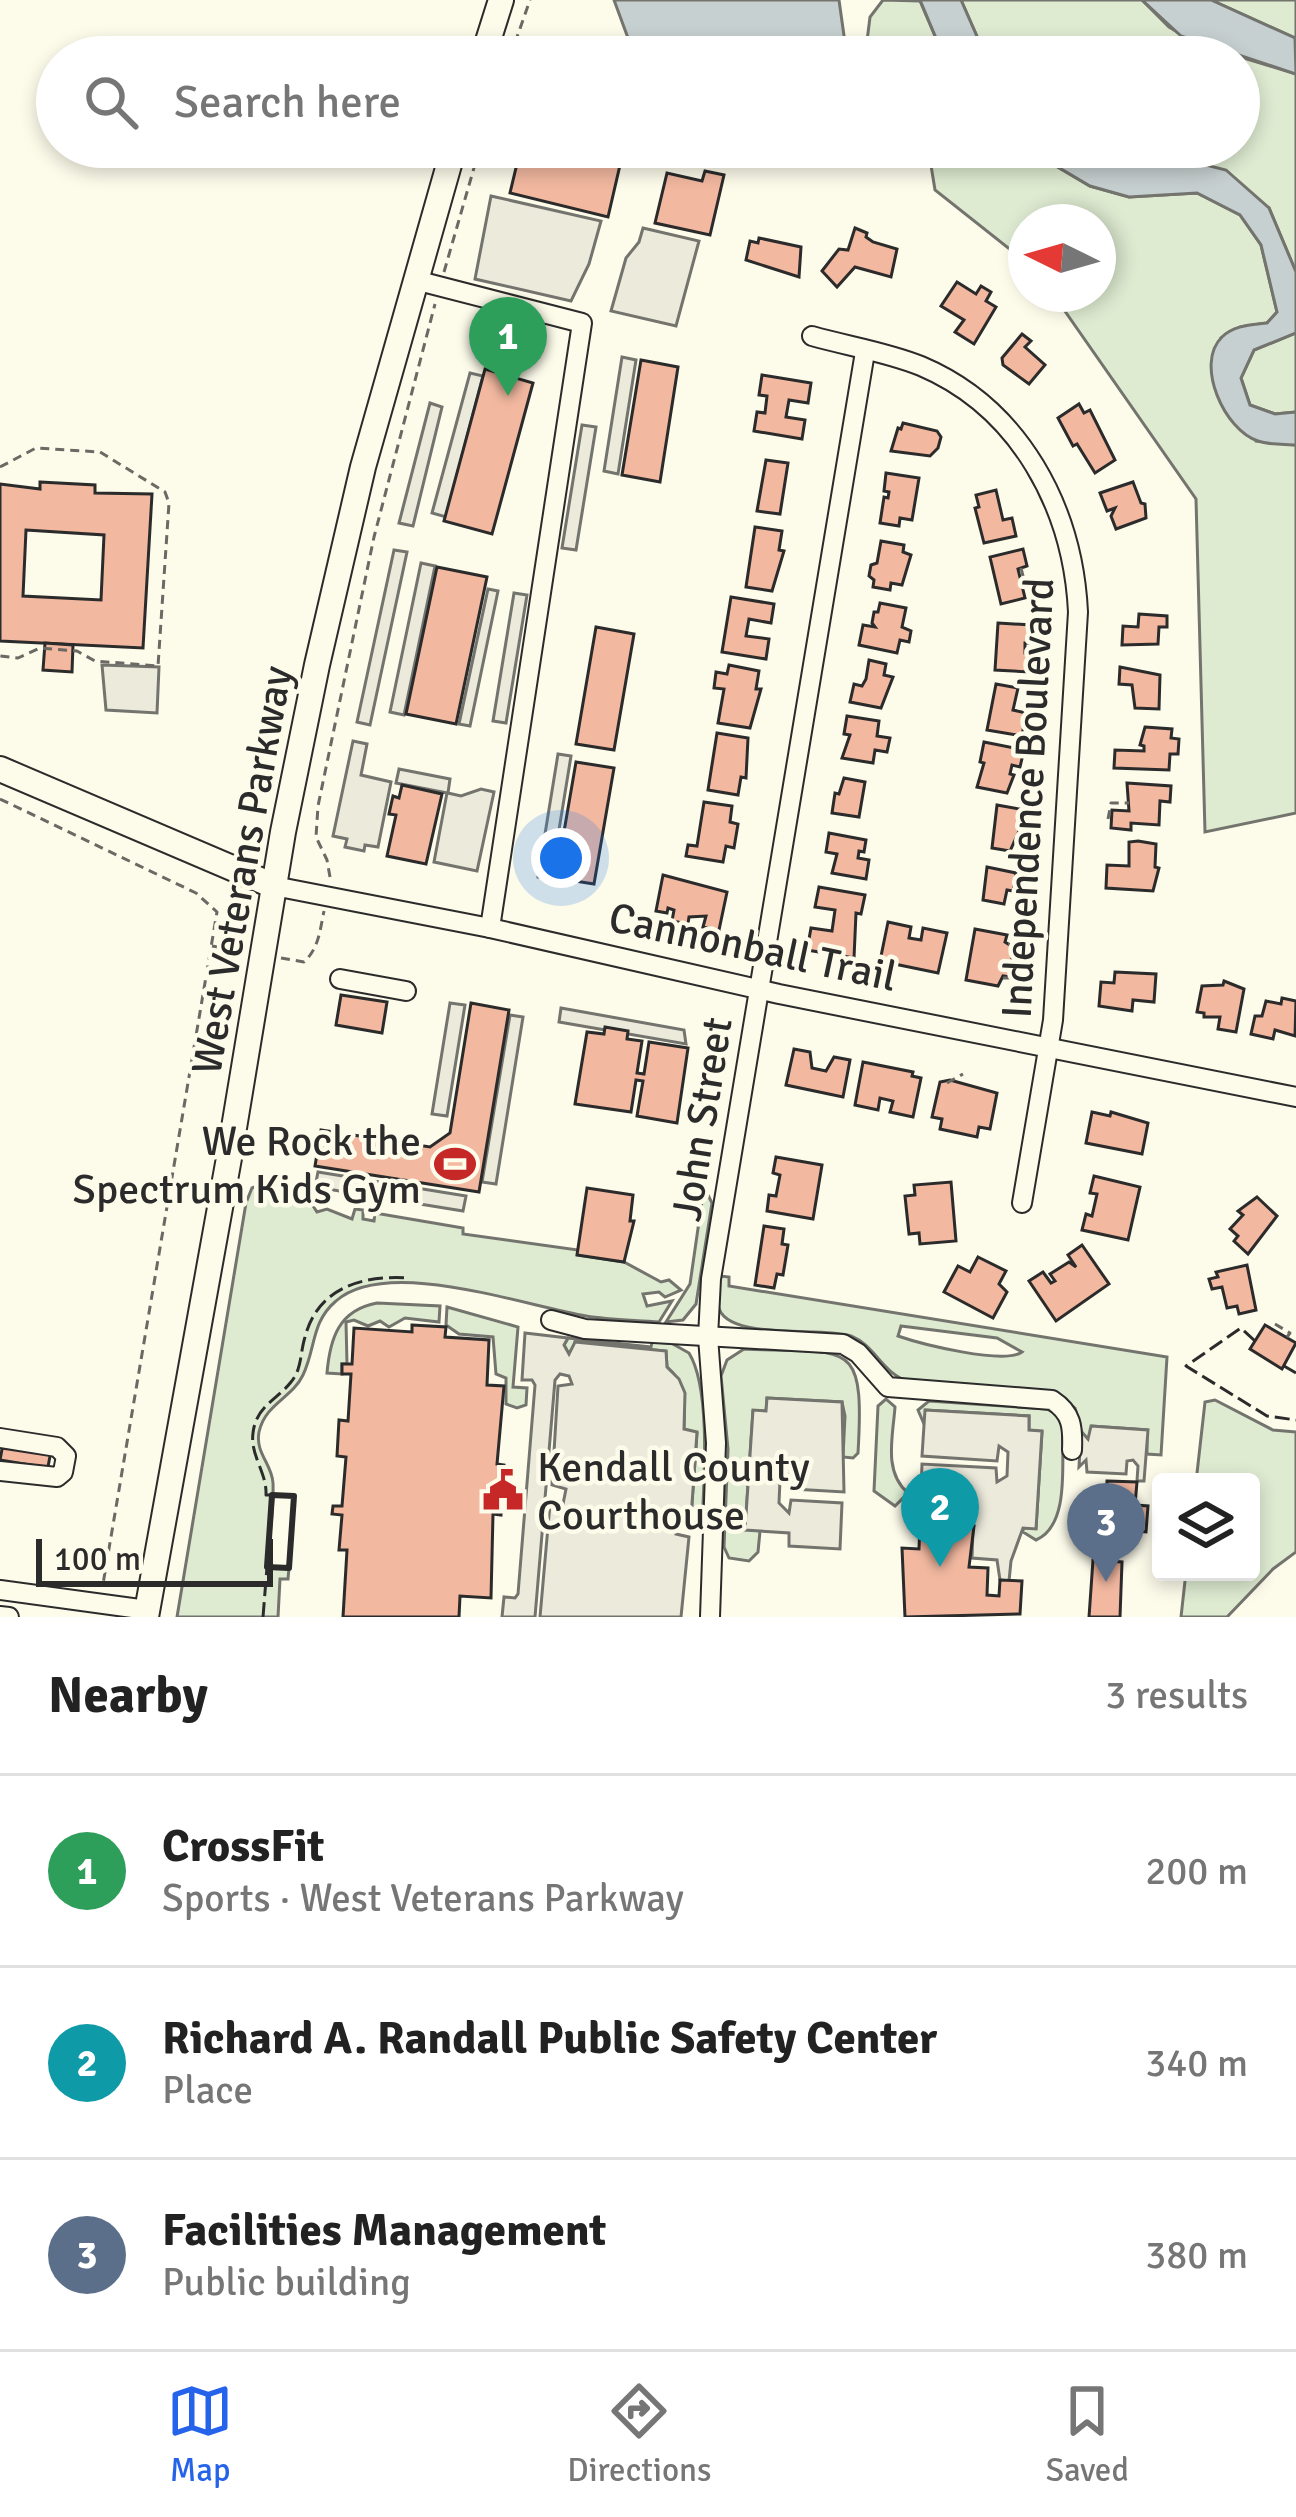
<!DOCTYPE html>
<meta charset="utf-8">
<style>
body{margin:0;font-family:Signika,sans-serif;background:#f2f2f2;color:#222}
.controls{position:absolute;right:36px;bottom:36px;display:grid;overflow:hidden;border-radius:12px;box-shadow:0 6px 18px #0003}
.controls button{width:108px;height:108px;display:grid;place-items:center;padding:0;border:0;border-bottom:3px solid #e0e0e0;background:#fff;color:#222;font:60px sans-serif}
.compass{position:absolute;left:1008px;top:204px;width:108px;height:108px;border-radius:50%;background:#fff;box-shadow:0 6px 18px #0003;rotate:275deg}
.scale{position:absolute;left:36px;bottom:30px;width:237px;box-sizing:border-box;padding-left:12px;border:6px solid #2b2b2b;border-top:0;font-size:33px;line-height:42px;white-space:nowrap;color:#2b2b2b;-webkit-text-stroke:9px #fdfbea;paint-order:stroke}
.you{position:absolute;left:561px;top:858px;width:42px;height:42px;margin:-30px;border:9px solid #fff;border-radius:50%;background:#1a73e8;box-shadow:0 0 0 18px #1a73e833}
.badge{display:grid;place-items:center;width:78px;height:78px;border-radius:50%;background:#2563eb;color:#fff;font-size:39px;font-weight:700}
.pin{position:absolute;translate:-50% -99px;filter:drop-shadow(0 3px 6px #0008)}
.pin::after{content:'';position:absolute;top:63px;width:42px;height:36px;background:inherit;clip-path:polygon(0 0,100% 0,50% 100%)}
.list{margin:0;padding:0;list-style:none}
h2{display:flex;justify-content:space-between;align-items:center;height:156px;margin:0;padding:0 48px;font-size:51px}
h2 small{font-size:39px;font-weight:400;color:#767676}
.list li{display:grid;grid-template-columns:78px 1fr auto;gap:36px;align-items:center;box-sizing:border-box;height:192px;padding:0 48px;border-top:3px solid #e0e0e0}
.list b{display:block;font-size:45px;white-space:nowrap}
.list p{margin:0;font-size:39px;white-space:nowrap;color:#767676}
.list em{font-size:39px;font-style:normal;color:#767676}
.icon{flex:none;width:66px;height:66px;fill:none;stroke:currentColor;stroke-width:2;stroke-linecap:round;stroke-linejoin:round}
.map{position:relative;flex:none;width:1296px;height:1617px;overflow:hidden}
.search{position:absolute;background:#fff;box-shadow:0 6px 18px #0003;left:36px;right:36px;top:36px;height:132px;display:flex;align-items:center;gap:30px;box-sizing:border-box;padding:0 42px;border-radius:66px;color:#767676;font-size:45px}
.sheet{height:732px;background:#fff}
nav{display:flex;justify-content:space-around;align-items:center;box-sizing:border-box;height:168px;border-top:3px solid #e0e0e0;background:#fff;font-size:33px;color:#767676}
nav a{display:grid;justify-items:center;gap:6px}
nav .on{color:#2563eb}
.map>svg:first-child{display:block}
.green{fill:#deebd1;stroke:#74746e;stroke-width:3;fill-rule:evenodd}
.parking{fill:#eceadb;stroke:#74746e;stroke-width:3}
.water{fill:#c7d0d0;stroke:#74746e;stroke-width:3}
.building{fill:#f2b8a0;stroke:#2b2b2b;stroke-width:3;fill-rule:evenodd}
.lines{fill:none;stroke-linecap:round;stroke-linejoin:round}
.minor-casing{stroke:#2b2b2b;stroke-width:22}
.major-casing{stroke:#2b2b2b;stroke-width:28}
.path{stroke:#6a6964;stroke-width:3;stroke-dasharray:9 6;stroke-linecap:butt}
.minor{stroke:#fdfbea;stroke-width:18}
.major{stroke:#fdfbea;stroke-width:24}
.fence{stroke:#2b2b2b;stroke-width:3;stroke-dasharray:15 6;stroke-linecap:butt}
.wall{stroke:#2b2b2b;stroke-width:6}
.labels{text-anchor:middle;stroke-width:9;stroke-linejoin:round;paint-order:stroke}
.street-label{font-size:42px;fill:#2b2b2b;stroke:#fdfbea}
.poi-label{font-size:42px;fill:#2b2b2b;stroke:#fdfbea;text-anchor:end}
</style>
<div class="map">
<svg width="1296" height="1617" viewBox="0 0 1296 1617">
<rect width="100%" height="100%" fill="#fdfbea"/>
<g class="green">
<polygon points="883,0 920,1 944,57 865,57 870,17"/>
<polygon points="961,0 1142,0 1169,27 1198,44 1296,74 1296,272 1269,208 1147,154 1121,161 1076,147 1239,147 1239,57 986,57"/>
<polygon points="1211,0 1296,0 1296,39 1295,38"/>
<polygon points="928,147 1024,147 1090,186 1129,197 1197,193 1240,215 1261,245 1277,312 1267,323 1240,327 1221,338 1256,441 1296,445 1296,813 1205,832 1196,499 1053,294 1098,294 1098,222 1026,222 1026,262 935,190"/>
<polygon points="1296,333 1296,412 1275,414 1250,405 1241,378 1254,350"/>
<path d="M273,1180C288,1184 310,1199 317,1212L327,1209L352,1219L355,1209L363,1210V1219L374,1221L375,1213L463,1228V1234L578,1250V1255L624,1262L661,1282L669,1280L681,1290L665,1297L659,1292L643,1294L647,1306L672,1301L659,1322C635,1320 610,1320 586,1316C525,1306 387,1256 336,1301C311,1322 316,1348 303,1375C292,1398 265,1404 259,1432C255,1453 272,1464 273,1483C274,1510 269,1539 267,1566L289,1568L288,1579H280L278,1617H177L246,1203L252,1188Z"/>
<polygon points="704,1187 712,1203 696,1304 683,1320 666,1322 690,1284"/>
<path d="M720,1276L729,1277V1286L1167,1357L1161,1455L1147,1454V1430L1092,1426L1089,1439L1083,1437L1075,1408L1055,1392L910,1382C882,1374 876,1346 851,1336C822,1326 724,1342 718,1305C717,1296 719,1285 720,1276ZM901,1326L997,1338L1022,1352C1004,1365 921,1344 898,1336Z"/>
<path d="M377,1303L440,1306L439,1322L405,1318L389,1327L380,1321L368,1326L354,1320L346,1322L347,1364H342V1374L327,1373C330,1338 339,1310 377,1303Z"/>
<polygon points="447,1307 518,1327 513,1387 527,1388 526,1405 517,1408 506,1404 506,1378 496,1374 493,1337 459,1334 446,1325"/>
<path d="M568,1338L651,1347L652,1342L671,1343L689,1353C711,1389 704,1481 702,1524L677,1523L680,1517H691L697,1433L684,1429C685,1406 686,1383 667,1367L666,1351L575,1342L573,1354H569L564,1345Z"/>
<path d="M744,1349C849,1354 865,1335 858,1453L853,1458L843,1457L845,1416L842,1402L767,1398L766,1411H753L745,1529L760,1531L758,1552L749,1561L729,1558L724,1547L728,1449L721,1376L727,1360Z"/>
<path d="M886,1399L895,1407C893,1436 883,1472 908,1493L895,1506L874,1491L878,1406Z"/>
<polygon points="1215,1400 1273,1430 1296,1432 1296,1552 1273,1569 1227,1617 1181,1617 1186,1572 1251,1572 1251,1482 1196,1482 1205,1402"/>
<path d="M929,1401L1047,1409L1058,1415L1063,1428C1061,1460 1071,1525 1036,1540L1023,1532V1528H1036L1042,1432L1029,1430V1416L926,1410L924,1424L918,1410Z"/>
</g>
<g class="parking">
<polygon points="491,196 601,221 589,264 571,301 475,279"/>
<polygon points="643,228 699,241 676,326 611,311 626,258 639,242"/>
<polygon points="622,357 636,360 618,474 604,471"/>
<polygon points="470,373 483,376 446,517 432,513"/>
<polygon points="430,403 442,407 413,526 399,523"/>
<polygon points="582,425 596,427 576,550 562,548"/>
<polygon points="394,550 407,552 370,725 357,722"/>
<polygon points="421,563 435,566 404,715 390,712"/>
<polygon points="488,589 498,591 470,726 459,724"/>
<polygon points="514,593 527,595 506,723 493,721"/>
<polygon points="102,665 159,667 157,713 106,710"/>
<polygon points="353,741 367,744 361,775 391,782 378,847 365,845 364,851 345,847 347,839 333,836"/>
<polygon points="558,754 571,756 551,879 538,877"/>
<polygon points="399,769 450,779 448,793 461,796 481,789 494,792 477,871 434,862 447,793 396,783"/>
<polygon points="450,1003 465,1005 447,1116 432,1114"/>
<polygon points="561,1008 684,1030 686,1044 559,1022"/>
<polygon points="510,1015 523,1017 496,1184 482,1182"/>
<polygon points="318,1172 466,1196 463,1211 315,1187"/>
<polygon points="525,1333 568,1338 564,1345 569,1354 575,1342 666,1351 667,1367 679,1379 685,1393 684,1429 697,1432 691,1518 678,1518 676,1534 689,1537 681,1617 540,1617 550,1504 563,1504 566,1489 552,1485 558,1386 572,1384 569,1376 560,1374 555,1380 535,1617 502,1617 504,1597 515,1598 518,1594 535,1385 532,1380 522,1380"/>
<polygon points="767,1398 842,1402 844,1492 793,1489 793,1477 787,1474 780,1480 779,1503 789,1513 791,1500 842,1503 840,1549 789,1546 789,1533 745,1530 753,1410 766,1411"/>
<polygon points="925,1410 1029,1416 1029,1430 1042,1431 1036,1529 1023,1528 1011,1561 1009,1581 1000,1580 997,1560 972,1558 973,1526 954,1525 954,1518 942,1517 941,1524 920,1523 922,1464 996,1468 997,1482 1007,1476 1008,1452 999,1446 997,1461 922,1456"/>
<polygon points="1091,1426 1148,1430 1144,1481 1137,1481 1138,1466 1133,1460 1127,1461 1126,1474 1087,1472 1086,1460 1079,1467 1081,1431 1088,1439"/>
</g>
<g class="water">
<polygon points="614,0 839,0 847,57 635,57"/>
<polygon points="920,0 961,0 986,57 944,57"/>
<polygon points="1142,0 1211,0 1295,38 1296,74 1181,36"/>
<path d="M1024,147H1076L1121,161L1147,154L1178,158L1226,170L1269,208L1296,272V333L1254,350L1241,378L1250,405L1275,414L1296,412V445C1284,444 1269,445 1258,441C1225,431 1194,364 1222,337C1234,325 1252,325 1267,323L1277,312L1261,245L1240,215L1197,193L1129,197L1090,186Z"/>
</g>
<g class="building">
<polygon points="521,147 546,147 620,165 608,217 510,193"/>
<polygon points="705,171 724,175 710,235 655,223 667,173 702,181"/>
<polygon points="855,228 867,233 866,237 873,242 897,249 891,277 855,267 837,287 822,271 839,249 848,250"/>
<polygon points="759,238 801,247 799,277 746,260 750,241 758,243"/>
<polygon points="957,282 976,294 981,286 991,292 986,301 996,307 974,344 955,332 964,320 941,306"/>
<polygon points="1022,334 1031,341 1025,347 1045,365 1029,384 1003,365 1002,358"/>
<polygon points="641,360 678,367 660,482 622,475"/>
<polygon points="485,369 533,383 492,534 444,521"/>
<polygon points="762,375 811,383 808,403 789,400 786,417 805,420 802,439 754,431 757,412 765,413 767,396 759,395"/>
<polygon points="1079,404 1084,413 1090,410 1115,460 1095,473 1077,444 1073,446 1058,418"/>
<polygon points="903,423 937,431 941,437 938,448 930,456 891,451 898,428 901,429"/>
<polygon points="766,460 788,463 780,514 757,511"/>
<polygon points="886,473 919,478 912,520 900,518 899,526 880,523 884,497 888,498 889,492 884,491"/>
<path d="M40,482L95,485V493L152,494L143,648L0,641V484L40,489ZM26,530L104,535L101,600L23,596Z"/>
<polygon points="1133,482 1141,503 1145,504 1146,518 1116,529 1111,516 1115,508 1107,511 1100,493"/>
<polygon points="996,490 1003,520 1012,518 1016,536 984,543 975,508 979,507 976,495"/>
<polygon points="755,527 782,531 779,550 784,551 772,591 746,587"/>
<polygon points="881,541 904,545 903,552 911,555 902,585 891,583 890,590 873,587 874,580 869,576 871,565 877,563"/>
<polygon points="1023,549 1027,566 1018,569 1025,598 1001,604 990,557"/>
<polygon points="437,567 487,577 456,724 406,714"/>
<polygon points="731,597 774,604 771,623 749,619 746,636 769,639 766,659 722,652"/>
<polygon points="880,603 906,608 902,627 911,631 909,642 900,640 897,653 859,645 863,625 875,627 872,623 874,612 878,612"/>
<polygon points="1139,614 1167,616 1167,627 1159,627 1158,644 1122,645 1123,626 1138,627"/>
<polygon points="998,623 1031,625 1031,643 1025,643 1025,653 1030,654 1029,672 995,670"/>
<polygon points="596,627 634,634 614,750 576,744"/>
<polygon points="45,643 73,645 72,672 43,670"/>
<polygon points="869,660 886,664 884,675 893,677 881,708 850,702 854,684 862,686 866,679"/>
<polygon points="729,665 759,671 756,689 761,689 750,728 718,723 724,689 714,688 716,672 727,674"/>
<polygon points="1120,667 1160,675 1159,709 1135,708 1132,685 1119,684"/>
<polygon points="996,684 1018,688 1013,710 1026,713 1022,736 987,730"/>
<polygon points="847,716 879,721 877,736 890,738 887,752 875,750 873,763 842,758 850,735 844,734"/>
<polygon points="1145,727 1172,729 1171,738 1179,739 1178,754 1170,754 1169,770 1114,768 1115,750 1144,751 1144,746 1140,745"/>
<polygon points="717,733 748,738 746,778 741,777 738,795 708,790"/>
<polygon points="984,742 1024,750 1020,767 1012,765 1010,774 1014,775 1007,793 977,787 984,763 980,762"/>
<polygon points="576,762 614,768 594,884 556,878"/>
<polygon points="844,778 865,782 859,817 832,813 835,793 839,794"/>
<polygon points="1127,783 1171,786 1170,802 1160,801 1159,825 1131,823 1131,830 1111,828 1112,810 1129,811"/>
<polygon points="402,785 442,794 426,864 387,856 396,815 389,814 393,796 399,798"/>
<polygon points="704,802 732,806 730,822 738,824 734,848 726,846 723,862 686,856 688,845 697,846"/>
<polygon points="997,805 1019,809 1019,831 1010,851 992,848"/>
<polygon points="829,833 866,840 864,852 859,851 858,858 869,860 866,879 832,873 837,854 826,852"/>
<polygon points="1138,841 1156,844 1155,867 1159,868 1153,891 1106,888 1107,865 1129,866 1129,842"/>
<polygon points="987,867 1016,873 1013,891 1007,890 1004,904 983,900"/>
<polygon points="663,875 727,892 719,930 703,927 706,916 689,917 688,924 672,921 674,910 668,908 667,913 656,911"/>
<polygon points="819,887 865,895 861,914 856,913 854,958 807,950 811,928 832,931 835,910 815,907"/>
<polygon points="888,922 911,927 909,938 921,940 923,928 947,933 938,973 880,961"/>
<polygon points="975,929 1007,935 1005,942 1013,947 1010,977 1003,976 998,986 966,980"/>
<polygon points="1115,972 1156,974 1154,1002 1133,1000 1132,1011 1099,1006 1101,982 1114,983"/>
<polygon points="1224,981 1244,989 1236,1032 1218,1029 1220,1017 1204,1017 1204,1013 1197,1012 1202,986 1223,985"/>
<polygon points="341,995 387,1002 382,1033 336,1025"/>
<polygon points="1282,998 1296,1001 1295,1036 1275,1030 1273,1039 1251,1034 1255,1016 1262,1016 1266,1001 1281,1004"/>
<polygon points="471,1003 509,1010 479,1192 315,1166 321,1130 430,1147 450,1133"/>
<polygon points="605,1027 628,1031 627,1039 642,1041 637,1073 644,1074 649,1042 688,1048 677,1123 637,1116 643,1081 636,1080 631,1112 575,1104 587,1032 604,1034"/>
<polygon points="794,1049 810,1052 812,1068 826,1071 834,1057 850,1060 843,1097 786,1085"/>
<polygon points="863,1062 913,1072 912,1076 921,1078 913,1117 890,1112 893,1101 880,1098 878,1110 855,1105"/>
<polygon points="950,1080 997,1093 990,1129 979,1127 977,1137 940,1129 942,1119 932,1117 940,1082"/>
<polygon points="1092,1112 1110,1116 1111,1112 1148,1123 1142,1154 1086,1143"/>
<polygon points="776,1157 822,1165 813,1219 767,1211 769,1195 776,1196 780,1175 773,1173"/>
<polygon points="1094,1176 1140,1187 1128,1240 1082,1230 1086,1214 1092,1216 1097,1194 1090,1193"/>
<polygon points="951,1182 956,1241 920,1244 919,1233 909,1234 905,1196 915,1195 914,1185"/>
<polygon points="587,1188 633,1195 630,1221 634,1221 624,1262 577,1255"/>
<polygon points="1257,1197 1277,1216 1248,1254 1234,1241 1238,1236 1230,1229 1243,1215 1238,1211"/>
<polygon points="764,1226 784,1229 782,1244 788,1245 783,1275 777,1274 774,1288 755,1285"/>
<polygon points="1082,1245 1109,1284 1056,1321 1029,1281 1043,1272 1051,1283 1055,1281 1050,1274 1069,1262 1076,1267 1068,1255"/>
<polygon points="978,1257 1006,1271 999,1284 1007,1292 993,1318 944,1292 958,1266 970,1272"/>
<polygon points="1247,1265 1256,1310 1239,1314 1237,1306 1227,1308 1222,1287 1212,1289 1209,1279 1218,1277 1216,1272"/>
<polygon points="412,1325 446,1327 445,1337 489,1340 487,1385 504,1386 497,1464 504,1465 501,1515 493,1514 491,1598 460,1596 459,1617 343,1617 347,1550 339,1550 342,1515 332,1514 333,1506 342,1506 346,1457 337,1456 339,1420 348,1421 351,1374 342,1374 342,1364 352,1364 354,1328 412,1332"/>
<polygon points="1265,1325 1296,1343 1282,1369 1250,1349"/>
<polygon points="3,1444 51,1451 47,1472 36,1466 0,1460"/>
<polygon points="1107,1481 1137,1482 1135,1505 1148,1506 1146,1532 1134,1531 1133,1544 1103,1542"/>
<polygon points="942,1517 954,1518 954,1525 974,1526 969,1567 988,1568 987,1595 999,1596 1000,1580 1022,1581 1020,1614 905,1617 902,1548 919,1549 920,1523 941,1524"/>
<polygon points="1093,1560 1122,1562 1120,1617 1089,1617"/>
</g>
<g class="lines">
<g class="minor-casing">
<g id="minor">
<polyline points="415,280 582,323 490,928"/>
<path d="M812,336C847,346 887,352 921,366C1020,408 1073,508 1078,612L1053,1020L1022,1203"/>
<polyline points="274,886 490,928 779,994 1296,1097"/>
<polyline points="340,979 406,991"/>
<path d="M551,1320L585,1329L843,1344L858,1353L888,1387L1052,1400C1072,1413 1073,1427 1072,1450"/>
<polyline points="0,1438 57,1447 66,1456 63,1472 57,1477 0,1471"/>
<polyline points="0,1590 147,1610"/>
<polyline points="0,1616 9,1617"/>
<polyline points="710,1617 716,1443 708,1337 711,1279 865,352"/>
</g>
</g>
<g class="major-casing">
<g id="major">
<polyline points="483,57 501,0"/>
<polyline points="0,769 274,886"/>
<polyline points="146,1617 229,1158 283,832 317,665 363,467 454,147"/>
</g>
</g>
<g class="path">
<polyline points="510,57 530,0"/>
<polyline points="444,272 480,147"/>
<polyline points="0,467 36,448 100,452 165,492 169,503 158,666 95,661 77,651 40,648 18,658 0,656"/>
<polyline points="1021,568 1026,588"/>
<polyline points="0,799 196,893 217,912 103,1584"/>
<polyline points="1108,819 1111,803 1129,803"/>
<polyline points="330,877 327,860 316,837 318,806 374,537 435,304"/>
<polyline points="212,946 242,951"/>
<path d="M281,958L304,962C319,948 320,930 324,911"/>
<polyline points="1003,978 1010,978 1014,945 1008,944"/>
<polyline points="947,1083 963,1074"/>
<polyline points="1275,1324 1290,1333 1287,1337"/>
<polyline points="506,1490 522,1491"/>
</g>
<use href="#minor" class="minor"/>
<use href="#major" class="major"/>
<g class="fence">
<polyline points="1255,1341 1241,1328 1186,1366 1267,1416 1296,1420"/>
<polyline points="1284,1366 1296,1373"/>
<path d="M272,1495H266C267,1472 250,1456 253,1433C256,1406 277,1400 291,1382C302,1369 300,1353 305,1337C318,1287 363,1275 409,1278"/>
<polyline points="263,1617 267,1567"/>
</g>
<polygon class="wall" points="272,1495 294,1496 289,1568 267,1567"/>
</g>
<defs>
<g id="stadium-bare" transform="scale(3.24)"><path d="M0-5a6.5 5 0 1 0 0 10a6.5 5 0 1 0 0-10ZM-3.5-1.8h7v3.6h-7Z" fill="#c62828" stroke="#fdfbea" stroke-width="2.5" paint-order="stroke"/></g>
<g id="civic-bare" transform="scale(3.24)"><path d="M-.6-6.5H3V-4.5H.6V-3L4-1V1h2V6H-6V1h2V-1L-.6-3ZM-1.2 2.5V6h2.4V2.5Z" fill="#c62828" stroke="#fdfbea" stroke-width="2.5" paint-order="stroke"/></g>
</defs>
<g fill-rule="evenodd">
<use href="#stadium-bare" x="455" y="1164"/>
<use href="#civic-bare" x="503" y="1490"/>
</g>
<g class="labels">
<g class="street-label">
<text transform="translate(1027 798) rotate(-87)" y="15">Independence Boulevard</text>
<text transform="translate(241 870) rotate(-80)" y="15">West Veterans Parkway</text>
<text transform="translate(753 946) rotate(12)" y="15">Cannonball Trail</text>
<text transform="translate(701 1119) rotate(-81)" y="15">John Street</text>
</g>
<g class="poi-label">
<text x="421" y="1155">We Rock the<tspan x="421" dy="48">Spectrum Kids Gym</tspan></text>
<text x="537" y="1481" text-anchor="start">Kendall County<tspan x="537" dy="48">Courthouse</tspan></text>
</g>
</g>
</svg>
<div class="controls">
<button><svg class="icon" aria-label="layers" viewBox="0 0 24 24"><path d="M12 4l9 5-9 5-9-5zM3 14l9 5 9-5"/></svg></button>
</div>
<svg class="compass" viewBox="-18 -18 36 36"><path d="M0-13l5 13h-10z" fill="#e53935"/><path d="M0 13l5-13h-10z" fill="#767676"/></svg>
<div class="scale">100 m</div>
<div class="you"></div>
<div class="pin badge" style="left:508px;top:396px;background:#2e9e5b">1</div>
<div class="pin badge" style="left:940px;top:1567px;background:#0f9aa8">2</div>
<div class="pin badge" style="left:1106px;top:1582px;background:#5c6f8a">3</div>
<div class="search"><svg class="icon" aria-label="search" viewBox="0 0 24 24"><circle cx="10" cy="10" r="6"/><path d="M15 15l6 6"/></svg>Search here</div>
</div>
<section class="sheet">
<h2>Nearby<small>3 results</small></h2>
<ul class="list">
<li><span class="badge" style="background:#2e9e5b">1</span><div><b>CrossFit</b><p>Sports · West Veterans Parkway</p></div><em>200 m</em></li>
<li><span class="badge" style="background:#0f9aa8">2</span><div><b>Richard A. Randall Public Safety Center</b><p>Place</p></div><em>340 m</em></li>
<li><span class="badge" style="background:#5c6f8a">3</span><div><b>Facilities Management</b><p>Public building</p></div><em>380 m</em></li>
</ul>
</section>
<nav>
<a class="on"><svg class="icon" aria-label="map" viewBox="0 0 24 24"><path d="M3 6l6-2 6 2 6-2v14l-6 2-6-2-6 2zM9 4v14M15 6v14"/></svg>Map</a>
<a><svg class="icon" aria-label="directions" viewBox="0 0 24 24"><path d="M12 3l9 9-9 9-9-9zM9 14v-3h6M13 9l2 2-2 2"/></svg>Directions</a>
<a><svg class="icon" aria-label="saved" viewBox="0 0 24 24"><path d="M7 4h10v16l-5-4-5 4z"/></svg>Saved</a>
</nav>
